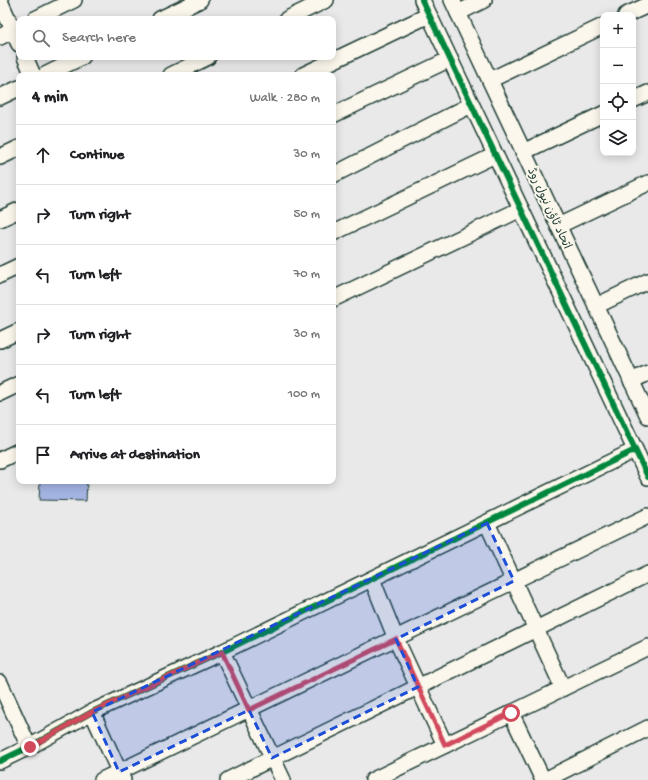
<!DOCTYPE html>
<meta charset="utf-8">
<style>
body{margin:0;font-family:"Gochi Hand","Playpen Sans Arabic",sans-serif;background:#f6f6f6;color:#202124}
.controls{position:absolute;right:12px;top:12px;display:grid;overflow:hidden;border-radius:8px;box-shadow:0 2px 10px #0003}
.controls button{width:36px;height:36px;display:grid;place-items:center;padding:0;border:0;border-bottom:1px solid #e0e0e0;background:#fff;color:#202124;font:20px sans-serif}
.stop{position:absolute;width:12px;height:12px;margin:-9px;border:3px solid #d1495b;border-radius:50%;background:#fff}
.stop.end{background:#d1495b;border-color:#fff;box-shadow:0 1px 4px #0008}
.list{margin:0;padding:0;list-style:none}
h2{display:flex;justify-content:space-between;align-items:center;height:52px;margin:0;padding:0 16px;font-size:17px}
h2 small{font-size:13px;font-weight:400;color:#757577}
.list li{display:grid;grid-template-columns:26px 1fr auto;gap:12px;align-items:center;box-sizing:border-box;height:60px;padding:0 16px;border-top:1px solid #e0e0e0}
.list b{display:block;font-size:15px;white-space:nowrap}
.list em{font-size:13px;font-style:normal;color:#757577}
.icon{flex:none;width:22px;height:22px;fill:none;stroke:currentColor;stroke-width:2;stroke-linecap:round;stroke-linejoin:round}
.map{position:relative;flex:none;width:648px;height:780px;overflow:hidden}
.search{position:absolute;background:#fff;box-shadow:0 2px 10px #0003;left:16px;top:16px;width:320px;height:44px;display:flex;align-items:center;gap:10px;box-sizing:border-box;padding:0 14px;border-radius:8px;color:#757577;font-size:15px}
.panel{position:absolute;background:#fff;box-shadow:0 2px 10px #0003;left:16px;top:72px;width:320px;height:412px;border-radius:8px}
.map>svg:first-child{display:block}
.building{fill:#a3b3e2;stroke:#1f3d34}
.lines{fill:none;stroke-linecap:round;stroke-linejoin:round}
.minor-casing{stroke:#1f3d34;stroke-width:18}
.minor{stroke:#fbf7ec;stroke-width:15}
.cycleway-casing{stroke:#fbf7ec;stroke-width:8}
.cycleway{stroke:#00873e;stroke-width:6}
.route{stroke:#d1495b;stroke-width:5}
.marked{fill:#1d4ed8;fill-opacity:0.2;stroke:#1d4ed8;stroke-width:3;stroke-dasharray:8 5;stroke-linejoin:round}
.labels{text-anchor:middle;stroke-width:4;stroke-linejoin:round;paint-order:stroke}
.street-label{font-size:12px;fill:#1f3d34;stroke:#fbf7ec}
</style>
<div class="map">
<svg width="648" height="780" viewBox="0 0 648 780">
<rect width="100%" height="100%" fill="#e9e9ea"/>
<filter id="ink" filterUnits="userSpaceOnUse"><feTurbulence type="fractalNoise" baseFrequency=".025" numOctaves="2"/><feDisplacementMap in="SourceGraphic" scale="8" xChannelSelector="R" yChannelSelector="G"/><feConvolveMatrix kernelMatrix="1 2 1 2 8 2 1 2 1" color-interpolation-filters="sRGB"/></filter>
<g filter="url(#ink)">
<polygon class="building" points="40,481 87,481 86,501 39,500"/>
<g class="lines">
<g class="minor-casing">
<g id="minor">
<polyline points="422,0 648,477"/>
<polyline points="452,0 648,416"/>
<polyline points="0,1 19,44"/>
<polyline points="458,13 484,0"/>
<polyline points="626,15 648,5"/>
<polyline points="35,19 74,0"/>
<polyline points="160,19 200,0"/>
<polyline points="287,19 326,0"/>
<polyline points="0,37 19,27"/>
<polyline points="25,57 33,75"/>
<polyline points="45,75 82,57"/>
<polyline points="171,75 208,57"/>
<polyline points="303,75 429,15"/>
<polyline points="490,80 603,26"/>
<polyline points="0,97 19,88"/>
<polyline points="633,100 648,93"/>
<polyline points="333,115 450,59"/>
<polyline points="523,152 603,114"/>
<polyline points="0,157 19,148"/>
<polyline points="333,175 471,105"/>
<polyline points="0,219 19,210"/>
<polyline points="558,226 648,183"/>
<polyline points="333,233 495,155"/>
<polyline points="0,275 19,266"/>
<polyline points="333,299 521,209"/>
<polyline points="596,306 648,281"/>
<polyline points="0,340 19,331"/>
<polyline points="631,381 648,373"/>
<polyline points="0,393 19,384"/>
<polyline points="0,460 19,451"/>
<polyline points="487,523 563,688"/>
<polyline points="372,579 396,639 445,745"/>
<polyline points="222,652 283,780"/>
<polyline points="0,683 29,747"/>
<polyline points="92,712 123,780"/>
<polyline points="511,713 543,780"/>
<polyline points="0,761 29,747 92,712 222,652 635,450"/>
<polyline points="102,780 648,516"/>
<polyline points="228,780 648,574"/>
<polyline points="373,780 648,647"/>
<polyline points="545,780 648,728"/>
</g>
</g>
<use href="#minor" class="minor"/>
<g class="cycleway-casing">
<g id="cycleway">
<polyline points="422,0 648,477"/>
<polyline points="0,761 29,747 92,712 222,652 635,450"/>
</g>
</g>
<use href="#cycleway" class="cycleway"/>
</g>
</g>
<g class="lines" filter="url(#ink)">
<polyline class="route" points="30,747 92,712 222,652 249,710 396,639 445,745 511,713"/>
</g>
<path class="marked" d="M487,523L514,581L396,639L418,687L272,758L249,710L119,772L92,712Z"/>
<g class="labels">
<g class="street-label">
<text transform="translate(550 208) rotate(65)" y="4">اتحاد ٹاؤن نیول روڈ</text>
</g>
</g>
</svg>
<div class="controls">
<button>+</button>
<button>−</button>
<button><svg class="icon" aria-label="locate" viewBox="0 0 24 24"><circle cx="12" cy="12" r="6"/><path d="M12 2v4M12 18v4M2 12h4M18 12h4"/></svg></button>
<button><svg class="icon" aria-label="layers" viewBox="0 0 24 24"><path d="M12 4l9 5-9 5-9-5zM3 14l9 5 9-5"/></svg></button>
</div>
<div class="stop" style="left:511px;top:713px"></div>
<div class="stop end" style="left:30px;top:747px"></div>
<div class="search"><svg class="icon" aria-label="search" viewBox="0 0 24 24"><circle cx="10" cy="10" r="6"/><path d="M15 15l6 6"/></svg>Search here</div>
<section class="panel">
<h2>4 min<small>Walk · 280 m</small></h2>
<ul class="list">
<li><svg class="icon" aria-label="ahead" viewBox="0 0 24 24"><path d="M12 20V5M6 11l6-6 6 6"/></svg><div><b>Continue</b></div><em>30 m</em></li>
<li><svg class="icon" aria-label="right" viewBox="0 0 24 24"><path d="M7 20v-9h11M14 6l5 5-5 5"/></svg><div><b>Turn right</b></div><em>50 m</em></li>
<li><svg class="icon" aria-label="left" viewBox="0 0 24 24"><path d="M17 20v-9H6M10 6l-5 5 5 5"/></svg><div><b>Turn left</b></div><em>70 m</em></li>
<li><svg class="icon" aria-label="right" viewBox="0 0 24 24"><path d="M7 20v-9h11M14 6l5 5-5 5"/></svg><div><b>Turn right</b></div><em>30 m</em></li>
<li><svg class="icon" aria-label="left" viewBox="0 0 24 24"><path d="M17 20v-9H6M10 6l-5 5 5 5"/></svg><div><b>Turn left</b></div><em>100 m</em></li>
<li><svg class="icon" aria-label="arrive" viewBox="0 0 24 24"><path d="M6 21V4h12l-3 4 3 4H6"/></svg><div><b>Arrive at destination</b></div></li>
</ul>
</section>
</div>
